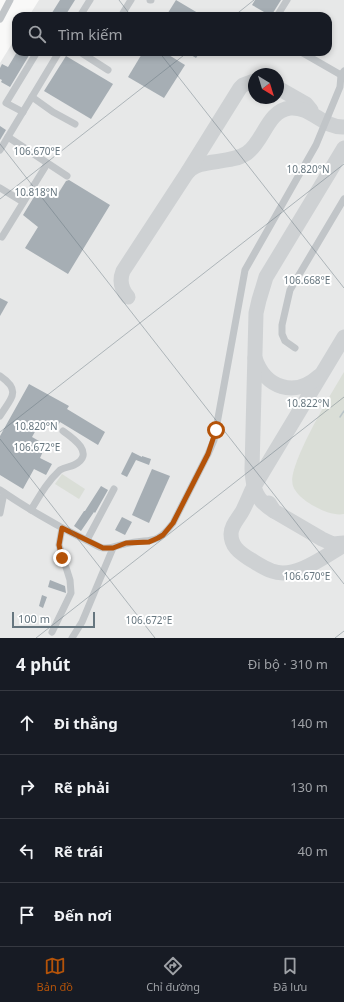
<!DOCTYPE html>
<html lang="vi">
<meta charset="utf-8">
<style>
body{margin:0;font-family:"Noto Sans",sans-serif;background:#242831;color:#f1f3f6}
.compass{position:absolute;left:248px;top:68px;width:36px;height:36px;border-radius:50%;background:#171b24;box-shadow:0 2px 6px #0003;rotate:142deg}
.scale{position:absolute;left:12px;bottom:10px;width:83px;box-sizing:border-box;padding-left:4px;border:2px solid #66767f;border-top:0;font-size:11px;line-height:14px;white-space:nowrap;color:#66767f;-webkit-text-stroke:3px #fff;paint-order:stroke}
.stop{position:absolute;width:12px;height:12px;margin:-9px;border:3px solid #b45309;border-radius:50%;background:#fff}
.stop.end{background:#b45309;border-color:#fff;box-shadow:0 1px 4px #0008}
.list{margin:0;padding:0;list-style:none}
h2{display:flex;justify-content:space-between;align-items:center;height:52px;margin:0;padding:0 16px;font-size:17px}
h2 small{font-size:13px;font-weight:400;color:#9ea1a6}
.list li{display:grid;grid-template-columns:26px 1fr auto;gap:12px;align-items:center;box-sizing:border-box;height:64px;padding:0 16px;border-top:1px solid #363941}
.list b{display:block;font-size:15px;white-space:nowrap}
.list em{font-size:13px;font-style:normal;color:#9ea1a6}
.icon{flex:none;width:22px;height:22px;fill:none;stroke:currentColor;stroke-width:2;stroke-linecap:round;stroke-linejoin:round}
.map{position:relative;flex:none;width:344px;height:638px;overflow:hidden}
.search{position:absolute;background:#171b24;box-shadow:0 2px 6px #0003;left:12px;right:12px;top:12px;height:44px;display:flex;align-items:center;gap:10px;box-sizing:border-box;padding:0 14px;border-radius:12px;color:#9ea1a6;font-size:15px}
.sheet{height:308px;background:#171b24}
nav{display:flex;justify-content:space-around;align-items:center;box-sizing:border-box;height:56px;border-top:1px solid #363941;background:#171b24;font-size:11px;color:#9ea1a6}
nav a{display:grid;justify-items:center;gap:2px}
nav .on{color:#b45309}
.map>svg:first-child{display:block}
.built{fill:#e7e8e8;fill-rule:evenodd}
.green{fill:#daded7}
.lines{fill:none;stroke-linecap:round;stroke-linejoin:round}
.stream{stroke:#b8c3c7;stroke-width:1.5}
.taxiway{stroke:#ced1d3;stroke-width:15}
.building{fill:#a6aeb4}
.minor{stroke:#c1c5c8;stroke-width:7}
.route{stroke:#b45309;stroke-width:5}
.ticks{fill:none;stroke:#66767f;stroke-width:1;stroke-opacity:0.45}
.ticks-label{font-size:10px;text-anchor:middle;fill:#66767f;stroke:#fff;stroke-width:4;stroke-linejoin:round;paint-order:stroke}
</style>
<div class="map">
<svg width="344" height="638" viewBox="0 0 344 638">
<rect width="100%" height="100%" fill="#f9f9f8"/>
<path class="built" d="M39,0H344V638H0V63L16,37V52H328V16H29ZM254,74H278V98H254Z"/>
<g class="green">
<path d="M344,372V514C333,516 321,510 312,505C305,501 296,494 293,486C286,467 333,391 344,372Z"/>
<polygon points="62,474 85,489 79,499 55,484"/>
</g>
<g class="lines">
<polyline class="stream" points="340,417 344,411"/>
<g class="taxiway">
<polyline points="278,88 306,104 311,110"/>
<path d="M188,172C199,158 230,165 247,153C264,141 267,111 290,108C311,106 323,128 344,127"/>
<path d="M128,297C121,289 119,281 123,271L187,173L240,88L243,85L254,81"/>
<path d="M344,337L252,490C249,497 246,504 243,510C239,518 231,525 231,534C231,546 239,552 248,558C255,562 263,568 272,571C295,580 325,556 344,545"/>
<path d="M255,358C265,388 295,398 319,376"/>
<polyline points="269,503 274,511 322,539 333,544 344,543"/>
<path d="M274,511C256,500 253,490 252,469L256,313L259,300L266,277L344,148"/>
</g>
</g>
<g class="building">
<polygon points="60,0 75,0 65,16 50,16"/>
<polygon points="176,0 203,16 166,16"/>
<polygon points="255,0 281,0 271,16 252,5"/>
<polygon points="17,52 31,52 10,87 1,82 2,80 0,79 0,68 2,64 8,67"/>
<polygon points="143,52 164,52 185,65 164,98 128,77"/>
<polygon points="186,52 200,52 196,58"/>
<polygon points="66,56 113,84 91,119 44,91"/>
<polygon points="0,126 6,130 0,140"/>
<polygon points="69,180 110,205 68,274 25,248 38,227 23,215 40,187 56,197 66,181"/>
<polygon points="0,298 8,302 0,316"/>
<polygon points="29,384 69,406 67,409 105,432 98,445 60,422 56,429 41,421 32,437 46,445 40,458 52,464 46,475 34,469 23,489 0,475 0,436"/>
<polygon points="132,452 142,457 142,456 151,459 149,465 136,460 127,477 121,474"/>
<polygon points="152,469 170,476 149,523 132,515"/>
<polygon points="101,486 108,490 95,513 94,512 81,531 74,526 84,511 85,511"/>
<polygon points="122,517 132,522 125,535 115,530"/>
<polygon points="50,580 65,586 66,593 48,587"/>
<polygon points="42,595 47,597 43,608 39,606"/>
</g>
<g class="lines">
<g class="minor">
<polyline points="150,0 151,0"/>
<polyline points="80,16 90,0"/>
<polyline points="121,16 131,0"/>
<polyline points="277,16 287,0"/>
<polyline points="0,19 10,0"/>
<polyline points="80,52 108,70"/>
<polyline points="301,52 341,75"/>
<polyline points="32,97 53,112 75,124"/>
<polyline points="23,112 6,103 37,52"/>
<polyline points="8,137 67,176"/>
<polyline points="0,150 59,52"/>
<polyline points="0,188 23,202"/>
<polyline points="2,237 47,164"/>
<polyline points="295,348 285,341 282,334 282,325 290,290 344,199"/>
<path d="M0,376C22,391 11,398 0,416"/>
<path d="M0,490C28,509 57,526 88,541C93,543 99,548 104,548C112,549 118,545 125,544C150,537 154,548 173,523L208,454L214,440L245,270L316,145L340,87L341,75L344,71"/>
<path d="M31,510C40,495 47,482 60,470C65,467 70,467 74,465C96,454 73,438 63,431"/>
<polyline points="0,513 4,493"/>
<polyline points="87,540 114,489"/>
<polyline points="52,632 71,593 70,580 59,545 62,528"/>
<polyline points="72,638 82,622 113,548"/>
</g>
</g>
<g class="lines">
<polyline class="route" points="62,558 59,545 62,528 103,548 113,548 126,543 149,542 158,538 163,535 173,523 208,454 216,430"/>
</g>
<path class="ticks" d="M119,0L131,16M234,16L254,0M159,52L344,288M0,144L344,584M0,199L188,52M0,432L344,164M0,439L155,638M36,638L344,397M335,638L344,631"/>
<g class="ticks-label">
<text x="37" y="155">106.670°E</text>
<text x="308" y="173">10.820°N</text>
<text x="36" y="196">10.818°N</text>
<text x="307" y="284">106.668°E</text>
<text x="308" y="407">10.822°N</text>
<text x="36" y="430">10.820°N</text>
<text x="37" y="451">106.672°E</text>
<text x="307" y="580">106.670°E</text>
<text x="149" y="624">106.672°E</text>
</g>
</svg>
<svg class="compass" viewBox="-18 -18 36 36"><path d="M0-13l5 13h-10z" fill="#e53935"/><path d="M0 13l5-13h-10z" fill="#9ea1a6"/></svg>
<div class="scale">100 m</div>
<div class="stop" style="left:216px;top:430px"></div>
<div class="stop end" style="left:62px;top:558px"></div>
<div class="search"><svg class="icon" aria-label="search" viewBox="0 0 24 24"><circle cx="10" cy="10" r="6"/><path d="M15 15l6 6"/></svg>Tìm kiếm</div>
</div>
<section class="sheet">
<h2>4 phút<small>Đi bộ · 310 m</small></h2>
<ul class="list">
<li><svg class="icon" aria-label="ahead" viewBox="0 0 24 24"><path d="M12 20V5M6 11l6-6 6 6"/></svg><div><b>Đi thẳng</b></div><em>140 m</em></li>
<li><svg class="icon" aria-label="right" viewBox="0 0 24 24"><path d="M7 20v-9h11M14 6l5 5-5 5"/></svg><div><b>Rẽ phải</b></div><em>130 m</em></li>
<li><svg class="icon" aria-label="left" viewBox="0 0 24 24"><path d="M17 20v-9H6M10 6l-5 5 5 5"/></svg><div><b>Rẽ trái</b></div><em>40 m</em></li>
<li><svg class="icon" aria-label="arrive" viewBox="0 0 24 24"><path d="M6 21V4h12l-3 4 3 4H6"/></svg><div><b>Đến nơi</b></div></li>
</ul>
</section>
<nav>
<a class="on"><svg class="icon" aria-label="map" viewBox="0 0 24 24"><path d="M3 6l6-2 6 2 6-2v14l-6 2-6-2-6 2zM9 4v14M15 6v14"/></svg>Bản đồ</a>
<a><svg class="icon" aria-label="directions" viewBox="0 0 24 24"><path d="M12 3l9 9-9 9-9-9zM9 14v-3h6M13 9l2 2-2 2"/></svg>Chỉ đường</a>
<a><svg class="icon" aria-label="saved" viewBox="0 0 24 24"><path d="M7 4h10v16l-5-4-5 4z"/></svg>Đã lưu</a>
</nav>
